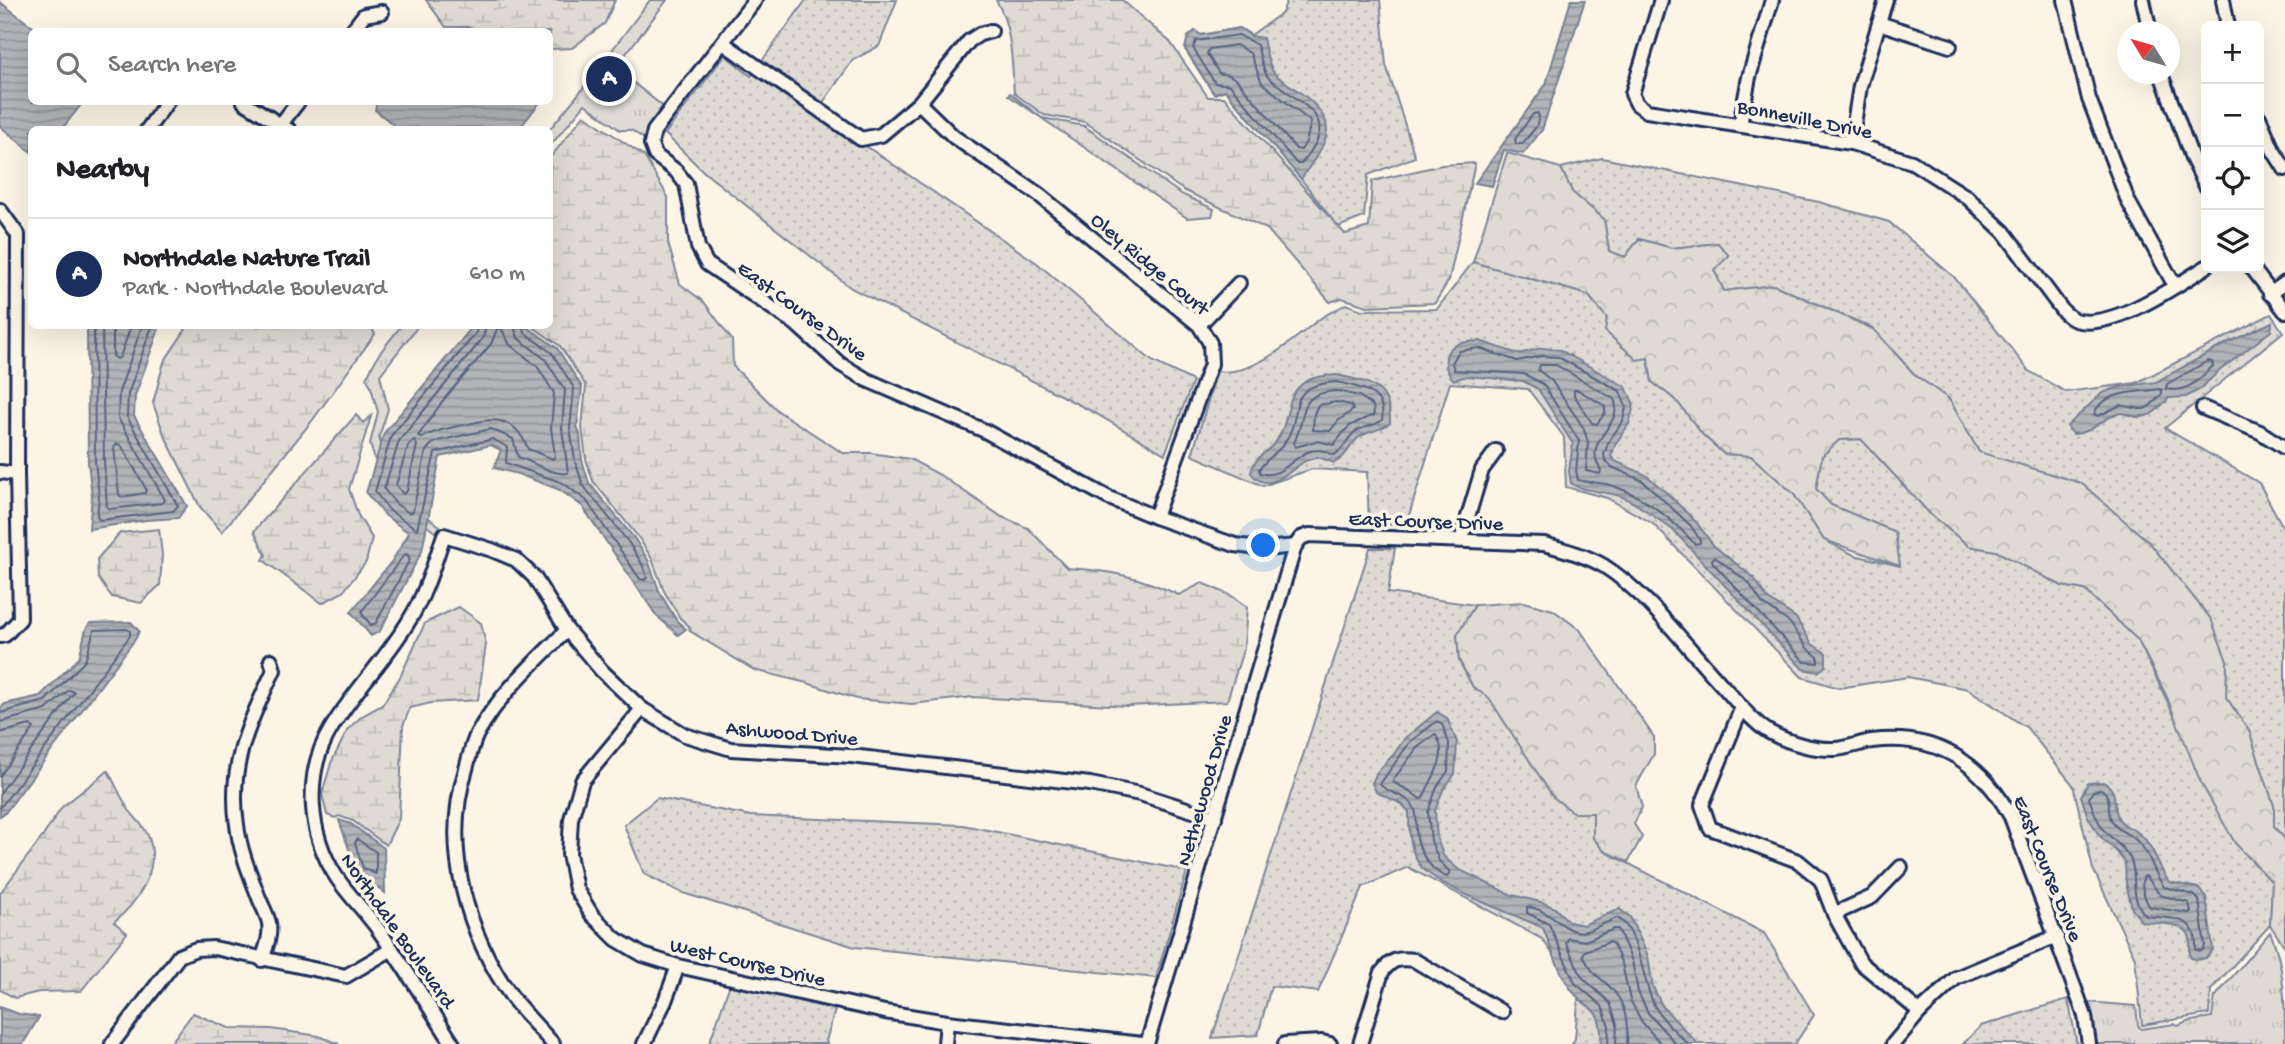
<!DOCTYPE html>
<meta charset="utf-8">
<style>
body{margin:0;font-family:"Gochi Hand",sans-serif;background:#f2f2f2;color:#202124}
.controls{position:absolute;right:21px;top:21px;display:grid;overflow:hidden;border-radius:10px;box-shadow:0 7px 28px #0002}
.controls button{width:63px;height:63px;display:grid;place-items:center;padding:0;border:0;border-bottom:2px solid #e0e0e0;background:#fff;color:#202124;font:35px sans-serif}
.compass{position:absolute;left:2117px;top:21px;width:63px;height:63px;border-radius:50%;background:#fff;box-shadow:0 7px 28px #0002;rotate:307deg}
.you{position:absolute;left:1264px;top:546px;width:24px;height:24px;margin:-18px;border:5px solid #fff;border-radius:50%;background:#1a73e8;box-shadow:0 0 0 10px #1a73e833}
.badge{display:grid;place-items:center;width:46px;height:46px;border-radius:50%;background:#1b2f5e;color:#fff;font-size:23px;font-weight:700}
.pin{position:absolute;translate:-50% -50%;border:4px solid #fff;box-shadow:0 2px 7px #0006}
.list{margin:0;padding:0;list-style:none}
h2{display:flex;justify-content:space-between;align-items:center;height:91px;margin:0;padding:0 28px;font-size:30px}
h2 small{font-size:23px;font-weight:400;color:#757577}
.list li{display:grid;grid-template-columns:46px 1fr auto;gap:21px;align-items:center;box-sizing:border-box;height:112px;padding:0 28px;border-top:2px solid #e0e0e0}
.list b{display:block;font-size:26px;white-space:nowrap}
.list p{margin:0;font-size:23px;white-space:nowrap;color:#757577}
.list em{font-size:23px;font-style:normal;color:#757577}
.icon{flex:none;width:38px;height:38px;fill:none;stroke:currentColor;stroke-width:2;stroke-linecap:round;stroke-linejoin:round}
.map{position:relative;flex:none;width:2285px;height:1044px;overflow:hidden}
.search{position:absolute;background:#fff;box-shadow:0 7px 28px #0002;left:28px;top:28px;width:525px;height:77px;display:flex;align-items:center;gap:18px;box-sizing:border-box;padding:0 24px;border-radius:10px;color:#757577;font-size:26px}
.panel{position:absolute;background:#fff;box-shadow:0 7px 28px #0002;left:28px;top:126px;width:525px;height:203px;border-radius:10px}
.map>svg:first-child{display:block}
.grass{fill:url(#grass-dots);stroke:#7d8599;stroke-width:2}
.forest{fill:url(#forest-crowns);stroke:#7d8599;stroke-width:2}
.wetland{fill:url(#wetland-marsh);stroke:#7d8599;stroke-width:2}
.park{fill:url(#park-tufts);stroke:#7d8599;stroke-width:2}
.water{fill:url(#water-rules);stroke:#767f94;stroke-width:2}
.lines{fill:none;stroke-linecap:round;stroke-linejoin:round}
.shore{stroke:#576482;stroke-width:2}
.minor-casing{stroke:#1b2f5e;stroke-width:18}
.minor{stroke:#fcf5e5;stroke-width:12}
.labels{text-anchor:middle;stroke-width:7;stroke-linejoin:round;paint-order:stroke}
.street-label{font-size:21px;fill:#1b2f5e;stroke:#fcf5e5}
</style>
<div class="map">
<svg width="2285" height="1044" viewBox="0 0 2285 1044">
<defs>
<pattern id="grass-dots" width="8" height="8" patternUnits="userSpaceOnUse" patternTransform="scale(1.75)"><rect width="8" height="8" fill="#dfdbd4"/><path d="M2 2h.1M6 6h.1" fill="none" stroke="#bfbcb8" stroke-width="1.8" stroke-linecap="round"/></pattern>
<pattern id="forest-crowns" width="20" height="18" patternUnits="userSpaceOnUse" patternTransform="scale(1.75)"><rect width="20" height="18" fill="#dfdbd4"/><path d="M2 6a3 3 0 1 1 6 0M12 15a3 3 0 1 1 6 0" fill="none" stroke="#bfbcb8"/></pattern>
<pattern id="wetland-marsh" width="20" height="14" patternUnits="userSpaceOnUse" patternTransform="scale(1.75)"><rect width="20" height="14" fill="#dfdbd4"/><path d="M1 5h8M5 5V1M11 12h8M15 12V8" fill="none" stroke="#bfbcb8"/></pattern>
<pattern id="park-tufts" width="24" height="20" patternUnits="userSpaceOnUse" patternTransform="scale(1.75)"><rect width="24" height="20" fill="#dfdbd4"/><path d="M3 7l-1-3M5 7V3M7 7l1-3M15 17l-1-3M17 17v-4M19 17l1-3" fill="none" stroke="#bfbcb8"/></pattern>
<pattern id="water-rules" width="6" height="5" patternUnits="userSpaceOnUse" patternTransform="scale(1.75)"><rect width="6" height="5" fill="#b2b4b8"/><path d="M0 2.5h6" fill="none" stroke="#909399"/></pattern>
</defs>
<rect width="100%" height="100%" fill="#fcf5e5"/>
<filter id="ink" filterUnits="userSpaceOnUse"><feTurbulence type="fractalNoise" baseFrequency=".0143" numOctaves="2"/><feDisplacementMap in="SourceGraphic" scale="14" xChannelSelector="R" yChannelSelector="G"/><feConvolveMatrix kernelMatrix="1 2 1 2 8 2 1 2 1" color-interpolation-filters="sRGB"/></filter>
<g filter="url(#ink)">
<g class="grass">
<polygon points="806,0 897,0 879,46 853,60 815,114 875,152 1037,263 1152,361 1193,381 1165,454 1093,412 851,288 704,172 665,134 725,55 751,76"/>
<polygon points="1287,0 1380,0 1386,65 1415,157 1368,175 1364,217 1338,227 1301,179 1225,90 1214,94 1185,49 1188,37 1195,31 1201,35 1240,28 1251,35 1282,13"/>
<polygon points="1602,158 1819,202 1889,222 1954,277 2029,371 2066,392 2136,383 2271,314 2283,332 2165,428 2259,483 2285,531 2285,839 2274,827 2274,806 2249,731 2226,697 2227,661 1979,452 1949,399 1915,375 1873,328 1774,285 1724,291 1714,270 1718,243 1672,248 1639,239 1625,257 1609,251 1604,219 1572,192 1561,168"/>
<path d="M1473,262L1588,295L1648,358L1652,382L1676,400L1703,435L1724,454L1751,456L1793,493L1824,540L1854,555L1900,566L1895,532L1831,505L1816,489L1822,456L1839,440L1861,439L1932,516L1969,546L1996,551L2062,586L2085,590L2138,640L2235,843L2272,882L2270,925L2211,990L2209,1014L2142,1025L2135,958L2093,869L2073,785L2027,728L1968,689L1908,677L1839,688L1802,677L1652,523L1607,498L1566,487L1564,437L1528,389L1450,383L1406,525L1369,524L1367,472L1312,469L1263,486L1192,455L1217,371C1253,377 1291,341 1317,321C1326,314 1336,310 1346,304L1362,310L1437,309Z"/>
<polygon points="1370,548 1395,548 1388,593 1475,605 1457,635 1459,661 1473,687 1489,698 1518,741 1593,813 1593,838 1604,851 1764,933 1814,1015 1795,1044 1572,1044 1575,1039 1579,990 1542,939 1408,867 1363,887 1318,992 1271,986 1258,1035 1212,1038"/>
<polygon points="657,798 751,816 963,825 1187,871 1156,978 855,947 680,892 644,874 624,825"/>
<polygon points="730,984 835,1010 826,1041 827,1044 709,1044"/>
<polygon points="2068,999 2077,1044 1963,1044 1981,1026"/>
</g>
<g class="forest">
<polygon points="1507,153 1561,168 1572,192 1604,219 1609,251 1625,257 1639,239 1672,248 1718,243 1729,256 1714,270 1724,291 1774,285 1873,329 1915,375 1949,399 1979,452 2081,483 2150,543 2211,619 2227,661 2226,697 2249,731 2274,806 2274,827 2285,839 2285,947 2270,925 2272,882 2235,843 2201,783 2166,695 2138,640 2085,590 2062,586 1996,551 1969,546 1932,516 1861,439 1839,440 1822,456 1816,489 1831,505 1895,532 1900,566 1824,540 1793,493 1751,456 1724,454 1703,435 1676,400 1652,382 1648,358 1637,360 1605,331 1607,318 1588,295 1473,262"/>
<polygon points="1524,602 1553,610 1580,630 1654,737 1654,754 1636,786 1642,807 1634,824 1642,837 1628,862 1604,851 1593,838 1593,813 1574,813 1553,797 1489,698 1473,687 1459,660 1457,635 1475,605"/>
</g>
<g class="wetland">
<polygon points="426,0 615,0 605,23 572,48 550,49 550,32 486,32 469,27 446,27"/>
<path d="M996,0H1122L1170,42L1208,97H1224L1345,234L1369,227L1372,181L1442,165L1475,163L1449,280L1435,303L1367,306L1342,298L1330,302L1267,229L1183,190L1085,122L1044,115L1014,93C1012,62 1012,27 996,0Z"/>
<polygon points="1010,93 1042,118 1084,126 1181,194 1214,209 1212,216 1187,218 1008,95"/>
<path d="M584,115L644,156L668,197V243L680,284L704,302L732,340L733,366L778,411L843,453H871L910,459L940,475L1002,517L1028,528L1067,568C1113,571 1137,576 1179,595L1202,583L1230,595L1247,607L1244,647L1227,701L1127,706L973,697L912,704L857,699L807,683L754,670L690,631L689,626L680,618L664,591L652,559L639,538L593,481L586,459L582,427L586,386L560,346L532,326H550V158Z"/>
<polygon points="188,326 370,326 375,334 312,421 222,532 200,507 164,434 153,403 164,362"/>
<polygon points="356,415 363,423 371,416 349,489 358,515 372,538 366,562 343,592 322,603 263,560 266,555 254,531"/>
<polygon points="159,529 162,555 160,585 141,603 112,597 98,578 97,559 120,533"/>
<polygon points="459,607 481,623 486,644 478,700 431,703 410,708 403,726 399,819 386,845 353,821 339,816 335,818 327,815 322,794 331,763 348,729 362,716 382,705 400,677 425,623"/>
<path d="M108,771C115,783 121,798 129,810C137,820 147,829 150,841C159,872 136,904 114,922L127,933L81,991L39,992L15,998L0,990V893L43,836L62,807Z"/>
<polygon points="193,1013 229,1028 271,1029 319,1036 339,1044 170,1044"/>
</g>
<g class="park">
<polygon points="650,0 667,0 615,68 666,109 647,135 646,140 631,130 620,130 585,104 550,146 549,130 581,91"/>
<polygon points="401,326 418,326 380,375 388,409 379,437 396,495 440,526 436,533 422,522 389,504 370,444 378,412 370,384 366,378 379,354"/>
<path d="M2270,932C2285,965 2285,1006 2285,1044H2094L2087,1002L2136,1006L2138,1025L2141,1029L2174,1024L2178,1026L2187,1022L2212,1017L2215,997Z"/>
</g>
<g class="water">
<polygon points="1571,0 1585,0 1542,130 1523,154 1504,150 1492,186 1475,183 1546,84"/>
<polygon points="0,2 38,31 32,32 32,102 83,102 62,129 32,130 31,152 0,126"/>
<path d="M1240,28L1251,36L1263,38C1265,48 1268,66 1275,74C1282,81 1293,87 1301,93C1344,125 1326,142 1301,179L1225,90L1214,94L1185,49L1188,37L1195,31L1201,35Z"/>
<polygon points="377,102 540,102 519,129 399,129 375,110"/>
<path d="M2272,322L2271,331L2218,372L2199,390L2186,397L2169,398C2158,409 2149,421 2133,416C2126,414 2123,412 2117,414C2097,421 2096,432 2073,434L2067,426L2102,393L2119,387L2156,382L2227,343Z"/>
<polygon points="87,326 160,326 135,396 134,416 187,506 178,518 146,520 89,529 92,496 88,462"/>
<polygon points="473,326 526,326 557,348 582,387 577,427 580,434 582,460 589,483 635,539 648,560 660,593 677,621 686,629 678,635 656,615 582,506 560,490 518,474 494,468 501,450 491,445 440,457 422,551 380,631 371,636 351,612 392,561 409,533 386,516 366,493 384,433"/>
<path d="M1480,341L1518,354L1542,348L1560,350L1626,387L1634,405L1629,424L1616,443L1611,456L1615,461L1646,475L1667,493L1696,522L1714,546L1754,578L1767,598L1796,618L1812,644L1826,653V666L1818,672L1803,669L1673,530C1658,520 1642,506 1625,498C1610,491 1581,492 1571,483L1569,471L1573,444L1538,389L1523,381L1467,376L1454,380C1444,371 1441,352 1456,345C1462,341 1473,342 1480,341Z"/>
<path d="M1337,375C1369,382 1391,385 1390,423C1378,432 1367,431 1358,438C1347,448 1349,455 1334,463L1318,457C1313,459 1306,460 1302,463C1286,474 1267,494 1251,473C1253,457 1269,452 1277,440C1289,424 1285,398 1301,385C1311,376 1324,376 1337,375Z"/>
<polygon points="131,622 139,631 136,638 5,813 0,816 0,708 5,704 40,696 79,658 86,629 90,623"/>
<path d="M1437,712L1447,718L1457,742L1455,774L1443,790L1435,811L1437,839L1444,857L1458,869L1509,894L1544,903L1555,908L1569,922L1583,925L1619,909L1630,917L1648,956L1653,987L1662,1006L1698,1044H1601C1603,1001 1585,1013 1568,985C1557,967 1551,947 1543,928C1515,914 1435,887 1419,864C1409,848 1409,829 1409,812L1402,804L1376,792L1372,783L1377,772L1394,754L1405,738Z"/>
<path d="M2103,782C2118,790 2113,801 2117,815C2120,826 2134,828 2141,835C2155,848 2158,867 2169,882L2198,888L2206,897L2213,950L2206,958L2196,960L2190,957C2189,951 2191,945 2190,939C2188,921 2155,924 2142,922L2132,909L2126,883L2125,863L2117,852L2099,835L2088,817L2081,796L2088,783Z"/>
<polygon points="339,820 351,824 384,848 385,893 357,872"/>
<polygon points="0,1007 19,1014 39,1017 23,1044 0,1044"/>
</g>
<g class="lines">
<g class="shore">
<path d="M1239,35L1257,45C1260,54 1262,69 1268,77C1271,81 1277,84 1281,87C1317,114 1336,122 1301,164H1297L1230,85L1215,83L1193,48L1196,41Z"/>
<polygon points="1236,45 1250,53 1262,83 1311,122 1306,142 1301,150 1296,149 1237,80 1229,75 1219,73 1207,54 1209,49"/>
<polygon points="1538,113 1539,117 1536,127 1522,144 1516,144 1515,139 1533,114"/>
<polyline points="94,326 95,461 99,496 97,517 100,520 173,511 178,506 127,417 128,394 152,326"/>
<polyline points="102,326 104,461 107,507 110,509 162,503 165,500 118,418 119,392 142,326"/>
<polyline points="113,326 113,356 117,359 120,357 131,326"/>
<polyline points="477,326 476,333 391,436 375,492 390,511 417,529 435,453 493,439 507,447 506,463 563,483 586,500 640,579 645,580 647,577 642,564 629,543 583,485 575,461 570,428 574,388 552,353 525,333 523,326"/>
<path d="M486,326L483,338L399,441L384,489L396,504L409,513L413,511L426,451L431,445L438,441L491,429L513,439L518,457C534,462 553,476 568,473L562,428L565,390L545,359L518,338L514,326"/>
<path d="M501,328L510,345L537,366L554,393L551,428L555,456L553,459L528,449C514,413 491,418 459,426C446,429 433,431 422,438L418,436L445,398L491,344L497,329Z"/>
<path d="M1479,348L1517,361L1542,356L1558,357L1620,391L1626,407L1623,421L1609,441L1604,454L1605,460L1612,467L1643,481L1691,526L1700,540V543L1695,544C1672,519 1644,495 1610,485C1600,482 1588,483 1578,480L1576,471L1579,441L1543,384L1524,374L1454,370L1452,363L1459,351Z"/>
<path d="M2208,361L2212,362L2213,366C2199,380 2186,394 2166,389L2167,384Z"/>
<path d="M1540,365H1556L1614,399C1625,426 1580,440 1601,470L1600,474L1586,471L1588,442L1583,427L1551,380L1538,370Z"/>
<path d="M1337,382C1359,387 1387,391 1382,420C1374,427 1363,426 1355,432C1346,439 1344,450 1334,455C1330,454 1323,449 1318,450C1294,450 1284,481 1260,473L1259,469C1266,460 1277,452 1283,445C1307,413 1280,386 1337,382Z"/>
<path d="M2159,389L2162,390V394C2144,414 2145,410 2121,405L2098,416L2094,414C2103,390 2138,393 2159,389Z"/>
<polygon points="1574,390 1578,390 1605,406 1605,413 1597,424 1592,423 1574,395"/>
<path d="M1337,391L1359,396L1373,406L1374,415C1348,426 1351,422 1334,445L1318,441L1295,447L1294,443C1308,413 1296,393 1337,391Z"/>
<polygon points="1336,402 1351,405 1353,410 1338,421 1330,431 1313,430 1314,414 1318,405"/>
<polygon points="414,440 417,445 407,491 403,494 396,485 408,446"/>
<polygon points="117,444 121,445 146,489 145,493 122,497 119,495 114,447"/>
<polygon points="407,554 410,559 376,623 371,625 362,614 362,611 404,555"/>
<polygon points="1715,557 1749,583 1762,603 1790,623 1807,648 1818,657 1818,663 1805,662 1713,563 1712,559"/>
<polyline points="0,713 45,701 85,661 94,630 127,629 130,631 130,636 0,808"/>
<path d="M1437,721L1442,724L1449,743L1448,771L1437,787L1428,812L1431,841L1439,861L1450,872L1447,877C1432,872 1420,854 1417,838C1415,830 1418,819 1415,810C1410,794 1388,795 1380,784L1410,742Z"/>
<polyline points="0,722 46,710 69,690 74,692 0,793"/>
<polyline points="0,733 30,725 34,728 0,776"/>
<path d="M1435,734C1451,755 1431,778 1423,798L1420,799L1410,791L1394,783L1393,780L1417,748Z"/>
<path d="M2101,789C2113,797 2106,808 2111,819C2116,831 2127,832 2136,840C2150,852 2153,872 2164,887L2194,895L2199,900L2205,946L2202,951L2196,950C2198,915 2173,919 2146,916C2127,896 2139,875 2130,858C2123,846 2111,839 2103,829C2096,819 2093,809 2089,798L2093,791Z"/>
<polygon points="357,839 376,852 376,874 363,868 355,843"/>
<path d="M2144,876L2147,877L2160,895L2189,903L2191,912L2188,913L2150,907C2145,900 2139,883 2144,876Z"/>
<path d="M1608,1044L1609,1026L1602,1006L1575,983L1549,924L1527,913V907C1551,908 1566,937 1586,931C1597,928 1607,922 1617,918C1639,927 1643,986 1655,1007C1663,1021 1677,1033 1688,1044"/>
<polyline points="1616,1044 1617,1024 1610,1003 1582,977 1566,943 1568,938 1585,941 1614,929 1618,929 1632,961 1638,992 1648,1013 1676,1044"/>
<path d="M1627,1044C1628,1027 1627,1008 1616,994C1603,977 1594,979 1583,955L1585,951L1609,942L1613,944L1622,964L1630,1000L1642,1022L1661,1044"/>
</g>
<g class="minor-casing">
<g id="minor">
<path d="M755,0L654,131L651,144L655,155L676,171L686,184L698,247L707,264L796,324L840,364L867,380L983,430L1109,498L1155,517L1235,545L1266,549L1295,546L1301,538L1309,535L1544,544C1565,550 1585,555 1604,566C1648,594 1685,645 1720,683C1735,699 1751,721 1769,732C1789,743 1814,750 1836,749C1848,748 1860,743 1872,741C1936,733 1982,763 2011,817L2085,1016L2089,1044"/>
<path d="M1661,0L1632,94L1637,104L1647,111L1851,143L1912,162L1967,197L2004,232L2062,310C2066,314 2070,318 2075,320C2111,331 2176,286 2206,267"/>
<polyline points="2065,0 2089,99 2128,201 2175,286"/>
<polyline points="2143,0 2150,32"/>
<polyline points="2223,0 2228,26"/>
<polyline points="1879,23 1950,46"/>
<polyline points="351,32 364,15 382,12"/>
<polyline points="723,43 861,139 881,135 919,103 969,41 980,34 991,31"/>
<polyline points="2161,74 2192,158 2206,186"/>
<polyline points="244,102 289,130"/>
<polyline points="919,103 954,137 1038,194 1199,325 1210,343 1211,364 1155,517"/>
<polyline points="2259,117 2273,150 2285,169"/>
<polyline points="281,124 298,102"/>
<polyline points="1740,125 1749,77 1772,0"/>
<polyline points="147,130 167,102"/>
<polyline points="1851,143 1860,86 1886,0"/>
<polyline points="0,210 18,235 17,474 20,619 5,635 0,636"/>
<polyline points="2252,268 2285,311"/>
<polyline points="2270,294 2285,283"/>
<polyline points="1199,325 1239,283"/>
<polyline points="2203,408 2260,432 2285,448"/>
<polyline points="0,472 17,474"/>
<polyline points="1461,540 1482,470 1496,451"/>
<polyline points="1742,707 1702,805 1710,828 1798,861 1821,880 1834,914 1861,963 1920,1012"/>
<polyline points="642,709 582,781 571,819 569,854 576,889 592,915 616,939 643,955 678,966 885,1012 947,1022 1142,1044"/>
<polyline points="1834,914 1872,897 1901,867"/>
<path d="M262,960C266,948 271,936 269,923C267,914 262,906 259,898C250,874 240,851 237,825C228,764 249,724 274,670L271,660"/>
<polyline points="112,1044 179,956 196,949 214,948 346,976 392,949"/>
<path d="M453,1044C429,1007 406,969 380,932C367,913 350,897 337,878C308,834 303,773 332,727C355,689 388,657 410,619C426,593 434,564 444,535L492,550L516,560L534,577L567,630L602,671L642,709L685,735L731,749L851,756L1090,784L1140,794L1215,818"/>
<path d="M553,1044C540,1029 526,1015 514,1000C467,935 441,848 466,769C469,758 472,744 477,734C500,693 535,662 567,630"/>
<polyline points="644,1044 665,1001 678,966"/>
<polyline points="945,1044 947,1022"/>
<polyline points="1147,1044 1295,546"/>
<polyline points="1285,1044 1322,1042 1330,1044"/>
<path d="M1360,1044L1382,972C1392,959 1398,958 1414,960L1502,1012"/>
<polyline points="1893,1044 1920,1012 1956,978 2057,936"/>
</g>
</g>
<use href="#minor" class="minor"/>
</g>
</g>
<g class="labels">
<g class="street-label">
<text transform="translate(1805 118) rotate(11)" y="7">Bonneville Drive</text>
<text transform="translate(1151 263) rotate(40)" y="7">Oley Ridge Court</text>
<text transform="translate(803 310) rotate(36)" y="7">East Course Drive</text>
<text transform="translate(1426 520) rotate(2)" y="7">East Course Drive</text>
<text transform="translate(792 732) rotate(5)" y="7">Ashwood Drive</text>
<text transform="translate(1203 790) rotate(-74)" y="7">Nethewood Drive</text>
<text transform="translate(2049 868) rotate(68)" y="7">East Course Drive</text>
<text transform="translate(399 930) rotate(55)" y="7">Northdale Boulevard</text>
<text transform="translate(748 961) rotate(13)" y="7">West Course Drive</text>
</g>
</g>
</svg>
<div class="controls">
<button>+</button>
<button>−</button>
<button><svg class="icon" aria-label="locate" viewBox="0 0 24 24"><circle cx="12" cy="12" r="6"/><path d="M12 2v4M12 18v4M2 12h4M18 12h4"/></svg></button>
<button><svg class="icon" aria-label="layers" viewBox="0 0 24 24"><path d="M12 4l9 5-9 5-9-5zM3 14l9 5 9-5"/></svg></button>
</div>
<svg class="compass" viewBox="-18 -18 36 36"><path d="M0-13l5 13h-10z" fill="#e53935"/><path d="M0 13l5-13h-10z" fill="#757577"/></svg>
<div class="you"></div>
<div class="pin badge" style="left:609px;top:79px">A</div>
<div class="search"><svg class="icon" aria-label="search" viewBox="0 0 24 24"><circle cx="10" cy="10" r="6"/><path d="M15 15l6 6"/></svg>Search here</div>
<section class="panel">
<h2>Nearby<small></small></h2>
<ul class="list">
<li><span class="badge">A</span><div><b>Northdale Nature Trail</b><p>Park · Northdale Boulevard</p></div><em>610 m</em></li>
</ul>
</section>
</div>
